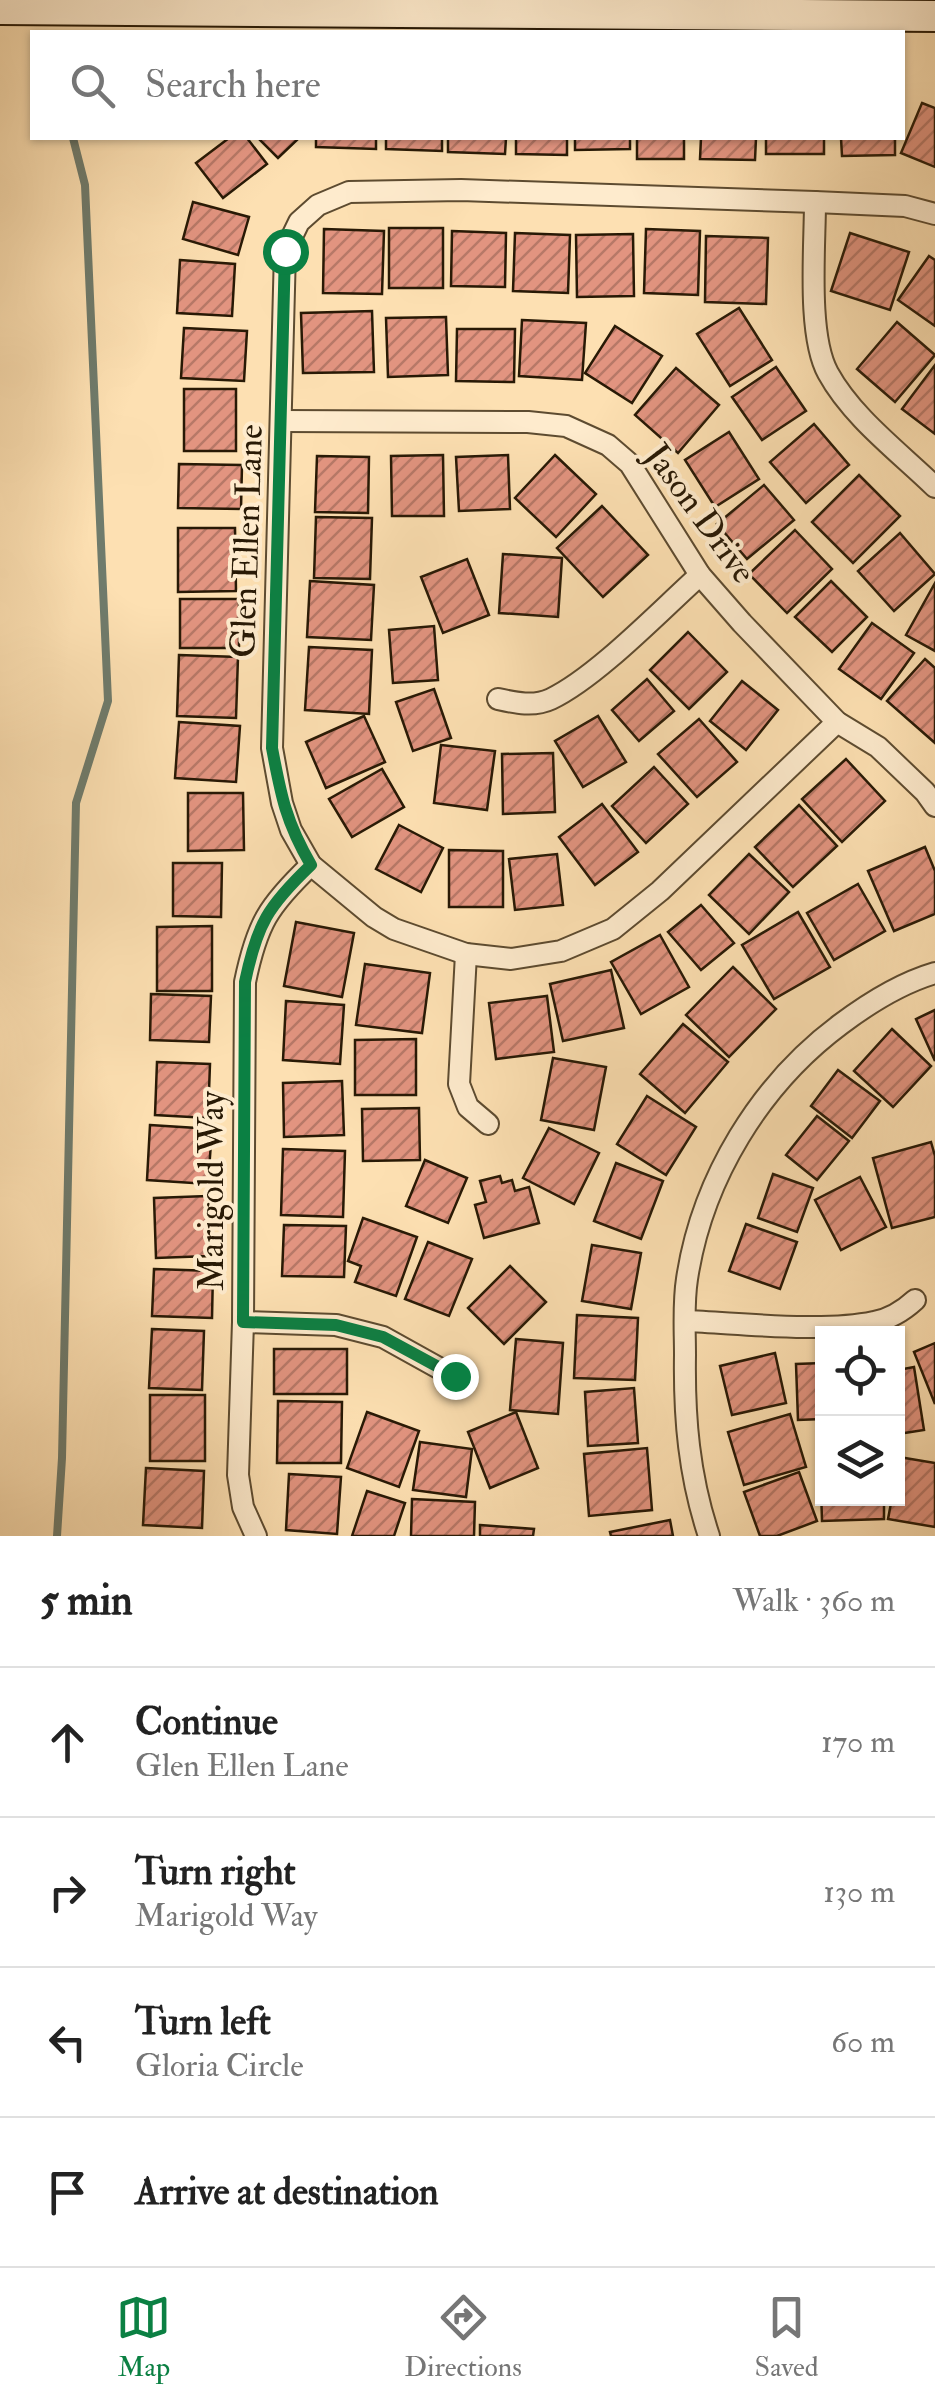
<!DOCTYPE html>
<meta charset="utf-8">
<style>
body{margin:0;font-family:"IM FELL Double Pica",serif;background:#f6f6f6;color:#222}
.controls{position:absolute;right:30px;bottom:30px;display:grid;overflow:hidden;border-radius:0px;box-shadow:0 2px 8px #0004}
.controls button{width:90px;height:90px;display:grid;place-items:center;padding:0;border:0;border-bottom:2px solid #e0e0e0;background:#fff;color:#222;font:50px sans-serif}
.stop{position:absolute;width:30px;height:30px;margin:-22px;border:8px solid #0b8043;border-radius:50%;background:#fff}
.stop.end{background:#0b8043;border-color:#fff;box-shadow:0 2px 10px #0008}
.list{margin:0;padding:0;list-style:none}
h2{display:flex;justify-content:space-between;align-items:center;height:130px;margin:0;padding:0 40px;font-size:42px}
h2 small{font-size:32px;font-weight:400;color:#767676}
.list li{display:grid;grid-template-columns:65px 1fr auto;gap:30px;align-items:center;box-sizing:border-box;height:150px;padding:0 40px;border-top:2px solid #e0e0e0}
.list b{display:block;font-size:38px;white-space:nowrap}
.list p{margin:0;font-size:32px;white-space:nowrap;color:#767676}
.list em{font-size:32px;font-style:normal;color:#767676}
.icon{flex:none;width:55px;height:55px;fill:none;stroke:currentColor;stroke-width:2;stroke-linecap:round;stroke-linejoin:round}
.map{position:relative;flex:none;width:935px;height:1536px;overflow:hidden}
.search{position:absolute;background:#fff;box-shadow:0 2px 8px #0004;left:30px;right:30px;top:30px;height:110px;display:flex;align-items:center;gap:25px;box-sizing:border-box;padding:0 35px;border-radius:0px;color:#767676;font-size:38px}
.sheet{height:730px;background:#fff}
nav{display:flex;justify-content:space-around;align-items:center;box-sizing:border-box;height:140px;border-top:2px solid #e0e0e0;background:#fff;font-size:28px;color:#767676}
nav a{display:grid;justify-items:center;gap:5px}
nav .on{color:#0b8043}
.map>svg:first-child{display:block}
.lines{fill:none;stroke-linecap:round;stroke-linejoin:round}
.stream{stroke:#6f7b6c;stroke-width:8}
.building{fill:url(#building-hatch);stroke:#281905;stroke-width:2.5}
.minor-casing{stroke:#5d4b30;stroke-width:24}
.secondary-casing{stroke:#281905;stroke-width:34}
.minor{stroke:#feebcd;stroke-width:20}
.secondary{stroke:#feebcd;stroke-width:30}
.route{stroke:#0b8043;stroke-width:12}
.labels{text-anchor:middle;stroke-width:8;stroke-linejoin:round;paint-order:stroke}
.street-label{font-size:35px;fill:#281905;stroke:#feebcd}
</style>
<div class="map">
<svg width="935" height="1536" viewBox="0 0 935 1536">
<defs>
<pattern id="building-hatch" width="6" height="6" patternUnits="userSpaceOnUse" patternTransform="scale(2.5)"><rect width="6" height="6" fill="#e29480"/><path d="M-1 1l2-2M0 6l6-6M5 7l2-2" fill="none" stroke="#b77867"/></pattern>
</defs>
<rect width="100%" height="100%" fill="#fde0b2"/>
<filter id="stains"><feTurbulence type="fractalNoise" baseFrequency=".002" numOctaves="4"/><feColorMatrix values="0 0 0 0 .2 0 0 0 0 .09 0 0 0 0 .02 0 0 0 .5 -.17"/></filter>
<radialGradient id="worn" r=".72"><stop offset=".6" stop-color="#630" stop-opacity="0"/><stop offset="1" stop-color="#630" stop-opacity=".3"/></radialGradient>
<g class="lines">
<polyline class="stream" points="57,1536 62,1458 76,803 108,701 85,185 73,138"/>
</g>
<g class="building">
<polygon points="922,103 935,108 935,167 901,153"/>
<polygon points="229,138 247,138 267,164 223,198 196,163"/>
<polygon points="258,138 299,138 278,158"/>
<polygon points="316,138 376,138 376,149 316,147"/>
<polygon points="386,138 442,138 442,151 386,149"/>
<polygon points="448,138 506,138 505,154 448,152"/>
<polygon points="516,138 567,138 567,155 516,154"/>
<polygon points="575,138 630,138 630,149 575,150"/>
<rect x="637" y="138" width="47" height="21"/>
<polygon points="701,138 756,138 755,160 700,159"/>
<rect x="766" y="138" width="58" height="16"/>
<polygon points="841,138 895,138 895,155 842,156"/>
<polygon points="193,202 249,217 238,255 183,239"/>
<rect x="389" y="228" width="54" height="60"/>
<polygon points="324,229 384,231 382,294 323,293"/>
<polygon points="646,229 700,231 698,295 644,293"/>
<polygon points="452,231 506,233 505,287 451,286"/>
<polygon points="515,233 570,235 568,293 513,291"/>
<polygon points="850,233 909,252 890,310 831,291"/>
<polygon points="633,234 634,296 577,297 576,235"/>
<polygon points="706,236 768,238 766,304 705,302"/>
<polygon points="929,256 935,260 935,326 898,300"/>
<polygon points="180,260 235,264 232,316 177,313"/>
<polygon points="739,308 772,360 730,386 697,334"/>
<polygon points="372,311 374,372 303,373 301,313"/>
<polygon points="446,317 448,375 388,377 386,318"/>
<polygon points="522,320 586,323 582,380 519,376"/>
<polygon points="897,322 935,355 895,402 857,369"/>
<polygon points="615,326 662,356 632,403 585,373"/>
<polygon points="184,328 247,331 244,381 181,378"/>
<polygon points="457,329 515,329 514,382 456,381"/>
<polygon points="935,365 935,434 902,409"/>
<polygon points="776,367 806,411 762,440 732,397"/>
<polygon points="676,368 719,405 678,453 635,415"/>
<rect x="184" y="389" width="52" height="62"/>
<polygon points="814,424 849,465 806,503 770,462"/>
<polygon points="729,432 759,479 715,507 685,460"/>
<polygon points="443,455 444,516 392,516 391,456"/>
<polygon points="508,455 510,509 459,511 456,457"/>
<polygon points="555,455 596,494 556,537 515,498"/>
<polygon points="317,456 369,457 368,513 315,512"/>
<polygon points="179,464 242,465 241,509 178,508"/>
<polygon points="859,475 900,516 853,563 812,522"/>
<polygon points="764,485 794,520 747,559 717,524"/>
<polygon points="602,506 648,555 603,597 557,548"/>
<polygon points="316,517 372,518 370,579 314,578"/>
<polygon points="178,528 235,528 236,591 178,592"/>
<polygon points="795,530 832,569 787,613 749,574"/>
<polygon points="900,533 935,574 894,611 858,571"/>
<polygon points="503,554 562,558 558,617 499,613"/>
<polygon points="467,559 489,615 443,633 421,577"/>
<polygon points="310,581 374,585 371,640 307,637"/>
<polygon points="831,581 867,617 832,652 795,617"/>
<polygon points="935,583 935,651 906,635"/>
<rect x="180" y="599" width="59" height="49"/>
<polygon points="872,623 914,653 881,699 839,669"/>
<polygon points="434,626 438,680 393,683 389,630"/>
<polygon points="688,632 727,672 689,709 650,670"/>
<polygon points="309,647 372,650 369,714 305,710"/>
<polygon points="179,655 238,657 236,718 177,716"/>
<polygon points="925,659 935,668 935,743 887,701"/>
<polygon points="647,679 674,711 639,741 612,710"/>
<polygon points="742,681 778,710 746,750 710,721"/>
<polygon points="434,689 451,738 413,751 396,702"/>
<polygon points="364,716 385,762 326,788 306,742"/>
<polygon points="598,716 626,762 583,787 555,741"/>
<polygon points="699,719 737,762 697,797 658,754"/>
<polygon points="179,722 240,726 236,782 175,778"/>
<polygon points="441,745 495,751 487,810 434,803"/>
<polygon points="553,753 555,812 503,814 502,754"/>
<polygon points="846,759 885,801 842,842 802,799"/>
<polygon points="654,767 688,804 646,843 612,806"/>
<polygon points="382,769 404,807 352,837 329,799"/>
<polygon points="188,793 243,793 244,850 188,851"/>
<polygon points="602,804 638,852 595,885 559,837"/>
<polygon points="799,805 837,846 793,887 755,847"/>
<polygon points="399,825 443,848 421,892 376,869"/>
<polygon points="925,847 935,871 935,914 894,931 868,871"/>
<polygon points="449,850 503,851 503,907 449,907"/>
<polygon points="557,854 563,905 515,910 509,859"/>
<polygon points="749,854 789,892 749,934 709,895"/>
<polygon points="173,863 222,863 221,917 173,916"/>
<polygon points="858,884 885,931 834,960 807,913"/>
<polygon points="701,905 734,943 701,970 668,932"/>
<polygon points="798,912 830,967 774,999 742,945"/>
<polygon points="296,922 354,933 342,997 284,986"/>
<polygon points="212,926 212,991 157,991 157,927"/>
<polygon points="660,935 689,987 641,1014 611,962"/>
<polygon points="365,964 430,973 422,1033 356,1025"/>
<polygon points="733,967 776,1009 729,1057 686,1015"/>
<polygon points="611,970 624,1028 563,1041 550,984"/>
<polygon points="151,994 211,996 209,1042 150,1040"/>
<polygon points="547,996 554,1052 496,1059 489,1003"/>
<polygon points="286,1001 344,1005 340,1064 283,1060"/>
<polygon points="935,1010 935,1061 916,1019"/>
<polygon points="683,1024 728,1062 685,1113 640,1074"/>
<polygon points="892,1029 931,1066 893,1107 854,1071"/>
<polygon points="416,1039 416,1095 355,1095 355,1040"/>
<polygon points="553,1058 606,1067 594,1130 541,1120"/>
<polygon points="157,1062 210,1064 208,1118 155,1115"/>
<polygon points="838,1070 880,1101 852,1138 811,1106"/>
<polygon points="342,1081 344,1135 284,1137 283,1083"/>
<polygon points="647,1096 696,1127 666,1175 617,1144"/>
<polygon points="419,1108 420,1160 363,1161 362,1109"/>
<polygon points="817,1116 849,1141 817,1180 786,1155"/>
<polygon points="150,1125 212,1129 208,1184 147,1180"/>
<polygon points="549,1128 599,1153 574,1204 523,1178"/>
<polygon points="931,1142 935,1156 935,1217 892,1228 873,1158"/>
<polygon points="283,1149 345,1151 343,1217 281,1215"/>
<polygon points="425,1160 467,1178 448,1223 406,1206"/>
<polygon points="616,1163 663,1181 641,1239 594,1221"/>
<polygon points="773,1174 813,1188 797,1232 758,1218"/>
<polygon points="500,1176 502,1183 512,1180 515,1191 529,1187 539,1223 484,1238 475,1205 486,1202 480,1181"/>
<polygon points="860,1177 886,1227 841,1250 815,1200"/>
<polygon points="207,1196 209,1256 156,1258 154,1198"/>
<polygon points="363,1218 417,1237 396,1296 355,1282 361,1266 348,1261"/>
<polygon points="746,1224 797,1242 780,1289 729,1271"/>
<polygon points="284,1225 346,1226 344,1277 282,1276"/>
<polygon points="428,1242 472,1259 449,1316 405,1299"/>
<polygon points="592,1245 641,1253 631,1309 582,1301"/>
<polygon points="510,1266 546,1302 504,1344 468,1308"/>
<polygon points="154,1269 213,1271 212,1318 152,1316"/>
<polygon points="577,1315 638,1318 635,1380 574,1378"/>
<polygon points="152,1329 204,1331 202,1390 149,1388"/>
<polygon points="516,1339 563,1343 558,1414 510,1410"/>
<polygon points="935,1343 935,1404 914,1352"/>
<rect x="274" y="1349" width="73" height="45"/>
<polygon points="775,1353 786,1403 732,1415 720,1366"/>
<polygon points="822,1363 822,1419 798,1420 796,1364"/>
<polygon points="914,1367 924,1430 898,1434 898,1370"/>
<polygon points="634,1388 638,1443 588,1446 585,1392"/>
<rect x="150" y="1395" width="55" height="66"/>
<polygon points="278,1401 342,1402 341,1463 277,1463"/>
<polygon points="367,1412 419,1431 399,1487 347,1468"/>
<polygon points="516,1412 538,1468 490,1488 468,1432"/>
<polygon points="790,1414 806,1467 744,1485 728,1432"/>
<polygon points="420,1442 472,1449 466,1497 413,1490"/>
<polygon points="647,1448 652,1510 589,1516 584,1454"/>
<polygon points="820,1456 822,1456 822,1498 884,1498 884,1519 822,1521"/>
<polygon points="899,1457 935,1463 935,1527 888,1519 892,1498 898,1498"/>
<polygon points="146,1468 204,1471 202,1528 143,1525"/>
<polygon points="799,1472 817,1521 777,1536 760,1536 744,1492"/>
<polygon points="289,1474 341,1477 337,1534 286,1530"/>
<polygon points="367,1491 405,1503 394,1536 352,1536"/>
<polygon points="412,1499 475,1502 474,1536 411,1536"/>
<polygon points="670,1520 673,1536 611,1536 610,1532"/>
<polygon points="480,1525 534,1529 533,1536 480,1536"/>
</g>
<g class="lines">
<g class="minor-casing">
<g id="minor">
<path d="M815,202C815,247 807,335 828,373C852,417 899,452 935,487"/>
<polyline points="282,421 528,422 566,426 608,445 630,464 700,575 742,623 837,722 878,747 925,792 935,806"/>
<path d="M498,699C516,703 534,707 551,699C597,677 661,610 700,575"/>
<polyline points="837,722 660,891 613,929 561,951 511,959 466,954 394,929 374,917 311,865 291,830 282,803 272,748 285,251 299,222 318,205 349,192 461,190 815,202 905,206 935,214"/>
<polyline points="466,954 459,1084 468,1107 488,1124"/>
<path d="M685,1321C739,1323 823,1333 874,1322C890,1319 903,1311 915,1300"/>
<polyline points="243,1322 336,1325 383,1337 455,1377"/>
<path d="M256,1536L243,1507L238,1475L243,1322L245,982C257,924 268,906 311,865"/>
<path d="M709,1536C689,1476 684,1418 685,1355C685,1330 683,1304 687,1279C702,1179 760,1084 841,1024C869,1003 901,983 935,973"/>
</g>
</g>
<g class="secondary-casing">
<polyline id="secondary" points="0,9 935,16"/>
</g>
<use href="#minor" class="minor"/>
<use href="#secondary" class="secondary"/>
</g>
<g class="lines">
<path class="route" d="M285,251L272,748C281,796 286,822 311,865C268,906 257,924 245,982L243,1322L336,1325L383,1337L455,1376"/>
</g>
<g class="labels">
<g class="street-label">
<text transform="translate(701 513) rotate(54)" y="12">Jason Drive</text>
<text transform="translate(246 541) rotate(-88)" y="12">Glen Ellen Lane</text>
<text transform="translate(211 1191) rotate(-90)" y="12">Marigold Way</text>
</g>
</g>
<rect width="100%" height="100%" filter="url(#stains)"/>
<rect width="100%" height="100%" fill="url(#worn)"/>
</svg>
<div class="controls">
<button><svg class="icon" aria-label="locate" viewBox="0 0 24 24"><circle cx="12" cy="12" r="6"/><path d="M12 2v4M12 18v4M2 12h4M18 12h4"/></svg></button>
<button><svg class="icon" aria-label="layers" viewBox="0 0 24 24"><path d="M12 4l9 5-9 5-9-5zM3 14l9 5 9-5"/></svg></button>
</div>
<div class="stop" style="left:285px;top:251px"></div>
<div class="stop end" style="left:455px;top:1376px"></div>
<div class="search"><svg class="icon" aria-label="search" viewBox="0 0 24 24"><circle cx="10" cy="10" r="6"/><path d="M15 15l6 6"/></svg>Search here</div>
</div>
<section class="sheet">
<h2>5 min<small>Walk · 360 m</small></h2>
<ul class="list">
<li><svg class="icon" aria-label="ahead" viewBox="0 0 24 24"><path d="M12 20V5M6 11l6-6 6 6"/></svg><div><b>Continue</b><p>Glen Ellen Lane</p></div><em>170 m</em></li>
<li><svg class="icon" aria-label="right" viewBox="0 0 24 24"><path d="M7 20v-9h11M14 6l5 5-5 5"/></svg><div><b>Turn right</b><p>Marigold Way</p></div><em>130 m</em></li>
<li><svg class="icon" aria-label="left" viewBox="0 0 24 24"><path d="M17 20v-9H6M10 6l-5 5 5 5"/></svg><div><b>Turn left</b><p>Gloria Circle</p></div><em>60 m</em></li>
<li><svg class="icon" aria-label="arrive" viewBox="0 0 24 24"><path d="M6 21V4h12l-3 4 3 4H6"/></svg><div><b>Arrive at destination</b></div></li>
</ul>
</section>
<nav>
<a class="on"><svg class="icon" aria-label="map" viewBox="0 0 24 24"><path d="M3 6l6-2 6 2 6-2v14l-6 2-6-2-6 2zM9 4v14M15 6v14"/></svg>Map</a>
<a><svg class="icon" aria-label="directions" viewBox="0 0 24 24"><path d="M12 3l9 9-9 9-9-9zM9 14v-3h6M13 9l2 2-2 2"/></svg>Directions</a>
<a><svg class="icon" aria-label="saved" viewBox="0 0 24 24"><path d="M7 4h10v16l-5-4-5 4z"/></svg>Saved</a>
</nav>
